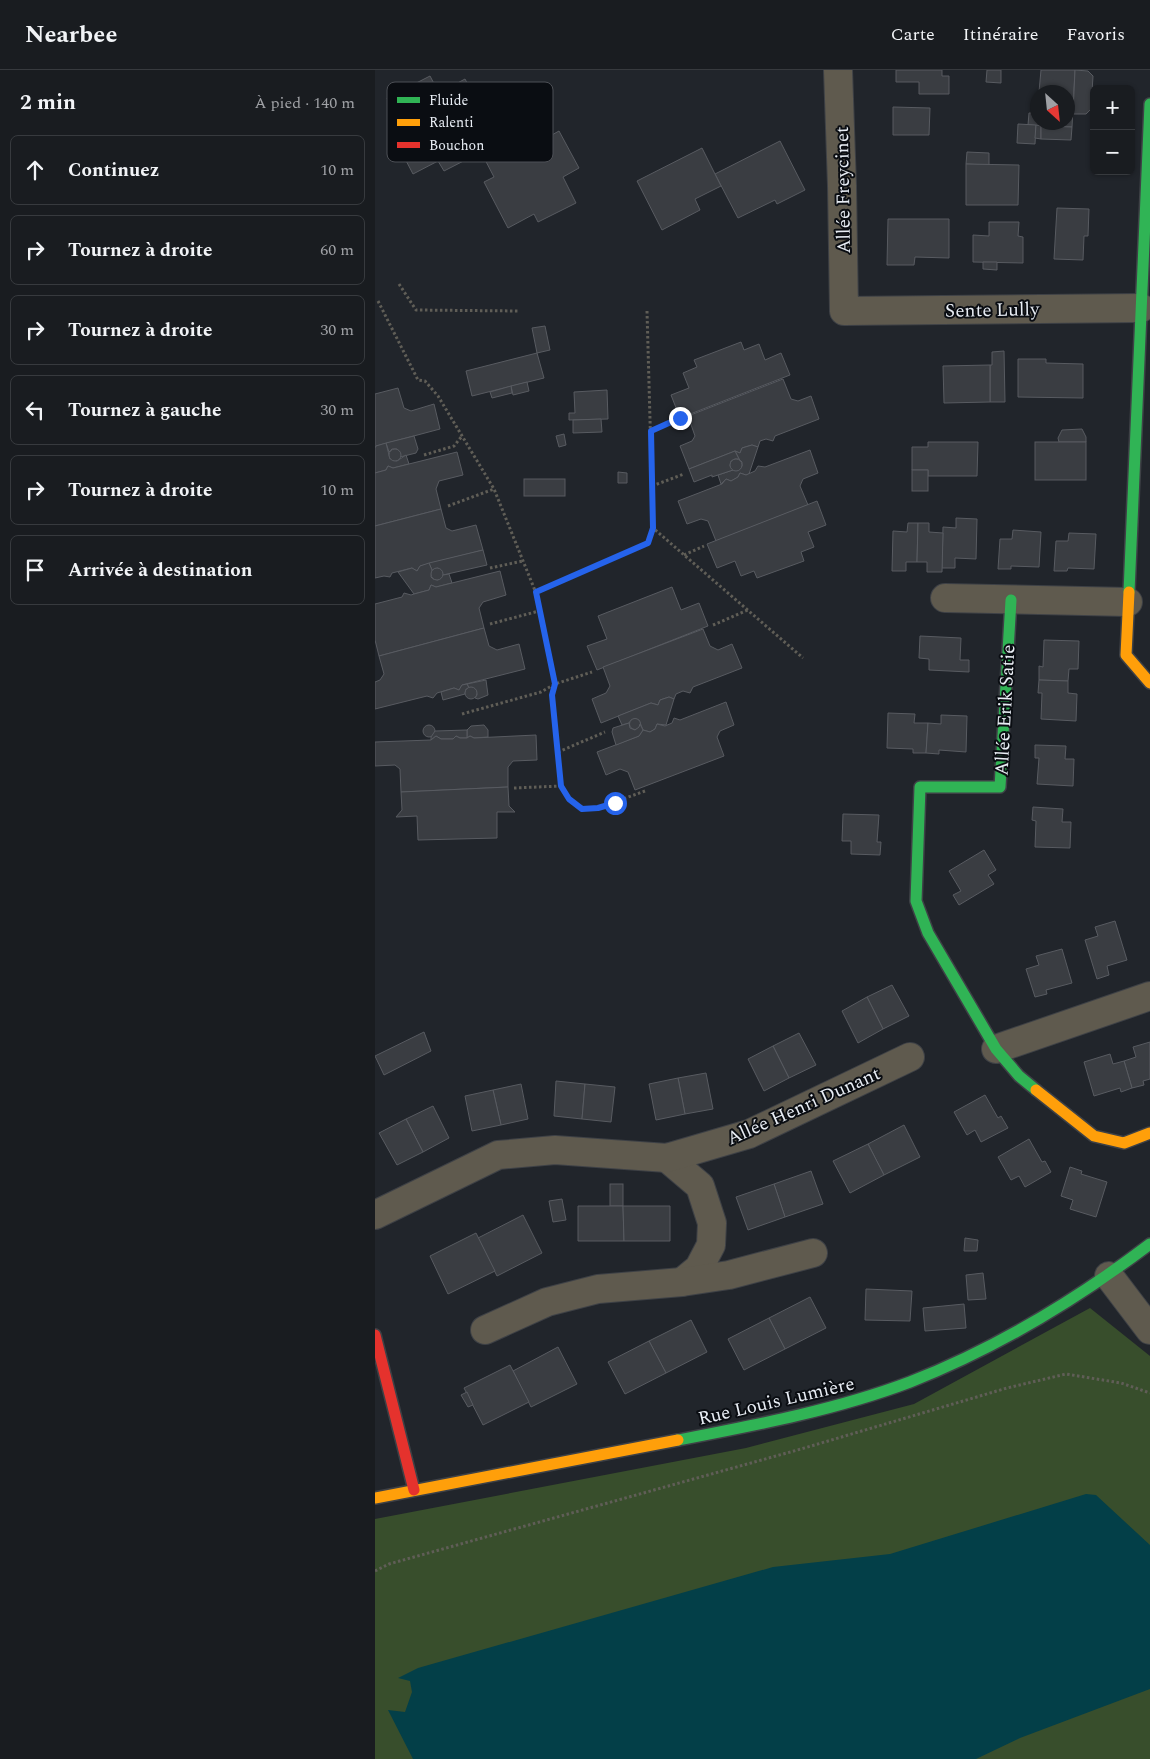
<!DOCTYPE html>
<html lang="fr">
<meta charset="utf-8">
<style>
body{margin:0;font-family:Spectral,serif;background:#26292d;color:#f1f3f6}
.controls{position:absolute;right:15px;top:15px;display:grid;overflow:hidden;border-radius:8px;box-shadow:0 1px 4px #0004}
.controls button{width:45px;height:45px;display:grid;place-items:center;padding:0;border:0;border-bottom:1px solid #373a3e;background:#191c20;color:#f1f3f6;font:25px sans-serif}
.compass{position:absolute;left:655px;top:15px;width:45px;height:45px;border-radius:50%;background:#191c20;box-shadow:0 1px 4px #0004;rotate:153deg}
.stop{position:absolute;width:15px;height:15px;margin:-11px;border:4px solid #2563eb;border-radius:50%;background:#fff}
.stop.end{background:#2563eb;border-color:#fff;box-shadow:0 1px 5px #0008}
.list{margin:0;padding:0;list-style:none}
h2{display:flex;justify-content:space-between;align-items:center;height:65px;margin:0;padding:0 20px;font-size:21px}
h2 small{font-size:16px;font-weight:400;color:#9fa1a5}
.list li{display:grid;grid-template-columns:32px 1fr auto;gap:15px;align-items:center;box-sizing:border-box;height:70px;margin:0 10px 10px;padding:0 10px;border:1px solid #373a3e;border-radius:8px}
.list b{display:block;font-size:19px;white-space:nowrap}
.list em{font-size:16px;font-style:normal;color:#9fa1a5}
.icon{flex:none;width:28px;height:28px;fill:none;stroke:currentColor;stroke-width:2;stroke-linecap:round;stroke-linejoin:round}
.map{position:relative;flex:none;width:775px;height:1689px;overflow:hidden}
header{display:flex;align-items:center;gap:30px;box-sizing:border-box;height:70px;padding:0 25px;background:#191c20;border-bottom:1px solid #373a3e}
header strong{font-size:24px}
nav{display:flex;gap:28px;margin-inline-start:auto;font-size:18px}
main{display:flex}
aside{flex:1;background:#191c20}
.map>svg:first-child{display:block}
.green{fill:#384e2c}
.water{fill:#033f48}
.building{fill:#3a3d42;stroke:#585b61}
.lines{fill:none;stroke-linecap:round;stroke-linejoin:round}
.street-casing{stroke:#3e4146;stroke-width:30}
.fast-casing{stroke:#3e4146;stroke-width:14}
.slow-casing{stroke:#3e4146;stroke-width:14}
.jam-casing{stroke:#3e4146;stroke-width:14}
.path{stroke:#605e57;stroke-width:3;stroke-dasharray:2.5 2.5;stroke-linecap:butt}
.street{stroke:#5f5a4e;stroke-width:28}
.fast{stroke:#30b455;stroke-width:11}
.slow{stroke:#ff9f0a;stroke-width:11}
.jam{stroke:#e5322d;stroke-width:11}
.route{stroke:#2563eb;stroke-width:6}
.labels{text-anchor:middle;stroke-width:4;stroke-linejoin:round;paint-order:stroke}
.street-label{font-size:19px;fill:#e8edf4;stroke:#0a0d12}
.key{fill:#0a0d12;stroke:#4d5056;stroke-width:1}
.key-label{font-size:14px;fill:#e8edf4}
</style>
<header>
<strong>Nearbee</strong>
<nav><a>Carte</a><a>Itinéraire</a><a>Favoris</a></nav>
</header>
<main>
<aside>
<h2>2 min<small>À pied · 140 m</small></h2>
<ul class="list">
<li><svg class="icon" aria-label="ahead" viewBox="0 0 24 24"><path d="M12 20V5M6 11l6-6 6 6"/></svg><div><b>Continuez</b></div><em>10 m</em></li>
<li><svg class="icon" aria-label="right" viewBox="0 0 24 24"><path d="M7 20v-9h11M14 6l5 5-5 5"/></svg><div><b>Tournez à droite</b></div><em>60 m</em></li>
<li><svg class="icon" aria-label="right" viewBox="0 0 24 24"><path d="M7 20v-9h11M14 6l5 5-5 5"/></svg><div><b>Tournez à droite</b></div><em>30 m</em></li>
<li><svg class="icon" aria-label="left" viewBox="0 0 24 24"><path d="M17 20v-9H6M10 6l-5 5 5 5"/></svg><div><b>Tournez à gauche</b></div><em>30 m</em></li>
<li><svg class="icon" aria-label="right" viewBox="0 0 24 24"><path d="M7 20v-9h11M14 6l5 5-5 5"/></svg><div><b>Tournez à droite</b></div><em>10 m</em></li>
<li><svg class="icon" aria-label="arrive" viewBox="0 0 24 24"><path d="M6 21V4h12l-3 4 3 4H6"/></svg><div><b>Arrivée à destination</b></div></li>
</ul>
</aside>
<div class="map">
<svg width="775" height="1689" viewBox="0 0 775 1689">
<rect width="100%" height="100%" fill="#21252b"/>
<polygon class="green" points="715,1238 775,1286 775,1689 0,1689 0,1449 371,1378 539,1334"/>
<polygon class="water" points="711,1424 721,1425 775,1475 775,1619 645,1668 601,1689 38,1689 13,1640 30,1642 37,1622 35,1611 23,1608 43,1598 398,1497 515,1484"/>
<g class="building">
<polygon points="521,0 567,0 567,6 574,6 574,24 544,24 544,12 521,12"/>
<polygon points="612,0 626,0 626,13 611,12"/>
<polygon points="666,0 700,0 697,57 671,56 671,52 692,52 692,22 664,22"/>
<polygon points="700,0 713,1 718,6 716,39 711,44 698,44"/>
<polygon points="55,6 64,23 90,9 110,47 93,56 106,82 69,101 63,91 38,104 15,60 26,55 12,28"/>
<polygon points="518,37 555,38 554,65 518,65"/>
<polygon points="654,43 662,43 662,52 671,52 671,56 653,55"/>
<polygon points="643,54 661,55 660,74 642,73"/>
<polygon points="661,55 666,56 666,69 660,68"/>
<polygon points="666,56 697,57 696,70 666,69"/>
<polygon points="150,58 159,75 184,61 204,98 188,107 201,133 163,152 159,144 133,158 109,112 119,107 106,82"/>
<polygon points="405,71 430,120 402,134 400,130 363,148 340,104"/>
<polygon points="327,78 346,116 320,129 325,140 287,160 262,111"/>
<polygon points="592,82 614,83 614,95 591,94"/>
<polygon points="591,94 644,95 643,135 591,135"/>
<polygon points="682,138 714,139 713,166 709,166 708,190 679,189"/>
<polygon points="513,149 574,149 574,188 540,187 539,195 512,195"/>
<polygon points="614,152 644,152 643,166 648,167 648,193 598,192 598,165 614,166"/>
<polygon points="608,192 622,192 622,200 608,199"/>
<polygon points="170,256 175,280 162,283 157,258"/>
<polygon points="366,272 369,280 384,274 390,290 406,283 415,305 305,348 296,325 314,318 308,303 322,297 319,290"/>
<polygon points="629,281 630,332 615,332 615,295 617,295 617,282"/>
<polygon points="162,283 169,308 97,326 91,301"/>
<polygon points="643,289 671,289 671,293 708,294 708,328 643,327"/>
<polygon points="615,295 615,332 569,333 568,296"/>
<polygon points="408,309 416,329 423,331 436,326 444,349 400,366 398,371 391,369 385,371 383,377 377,375 367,378 365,383 360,381 314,399 305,376 317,371 320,366 313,346"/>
<polygon points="152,312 154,321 138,325 136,316"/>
<polygon points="136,316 137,323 117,328 115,322"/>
<polygon points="23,318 29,338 36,341 59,334 65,359 1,376 0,378 0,324"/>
<polygon points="232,320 233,349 194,350 194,343 200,343 199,322"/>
<polygon points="226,349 227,362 198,363 198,350"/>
<polygon points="707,359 711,367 711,372 684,372 683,368 687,360"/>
<polygon points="189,364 191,375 184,377 181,366"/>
<polygon points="39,366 43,379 41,383 25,387 25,382 22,379 17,379 14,382 11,373"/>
<polygon points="553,372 603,372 602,406 553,406 553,400 537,400 537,377 553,377"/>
<rect x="660" y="372" width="51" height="38"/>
<polygon points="11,373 15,389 22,391 31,385 34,394 18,398 13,396 11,400 0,403 0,378 1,376"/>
<polygon points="377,375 383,377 374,404 371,405 365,403 363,407 356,411 351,409 346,414 343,405 358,400 364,400 367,396 367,392 364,389 360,381 365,383 367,378"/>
<circle cx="20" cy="385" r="6"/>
<polygon points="435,380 443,403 428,409 425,416 433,435 341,471 333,451 326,449 312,454 303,431 347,414 351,409 356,411 363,407 365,403 371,405 380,401 383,396 390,397"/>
<polygon points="360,381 364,389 360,389 356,391 355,396 358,400 337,407 337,405 319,412 314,399"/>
<polygon points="82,382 88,405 64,411 61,419 66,439 0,456 0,403 11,400 13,396 18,398"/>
<circle cx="361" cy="395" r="6"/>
<rect x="537" y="400" width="16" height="21"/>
<polygon points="243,402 252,403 252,413 243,413"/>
<rect x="149" y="409" width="41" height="17"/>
<polygon points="442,431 451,455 433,462 439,477 426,482 429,491 382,508 379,501 366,506 360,491 342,498 332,474"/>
<polygon points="66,439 71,458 77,461 101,455 108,480 45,496 42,501 37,498 17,503 15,507 9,506 0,508 0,456"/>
<polygon points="581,448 602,449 601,489 580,488 580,498 567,498 568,457 581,458"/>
<polygon points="533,453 543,453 542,492 531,492 531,501 517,501 518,461 532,462"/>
<polygon points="543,453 554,453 554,462 568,463 567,502 552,502 552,492 542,492"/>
<polygon points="638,460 666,462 664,497 636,496 636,499 623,499 625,469 637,469"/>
<polygon points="694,463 721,464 719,499 693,498 692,501 679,501 681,471 693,471"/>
<polygon points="108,480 112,495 68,505 67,502 63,498 57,500 54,493"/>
<polygon points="54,493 57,500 56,507 58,509 63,510 68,505 74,504 77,513 61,517 56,515 54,520 39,524 23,502 37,498 42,501 45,496"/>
<circle cx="62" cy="504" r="6"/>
<polygon points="125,501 131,525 108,532 104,538 109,558 4,586 0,570 0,534 27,527 29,523 36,525 39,524 54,520 56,515 61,517"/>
<polygon points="297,517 306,540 324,533 333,556 222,600 212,576 232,569 223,546"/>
<polygon points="109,558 114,576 122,580 144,574 150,599 87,615 84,620 79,618 62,623 58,628 52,626 0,639 0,612 5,610 9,604 4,586"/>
<polygon points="328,559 335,576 343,580 357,574 367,598 318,617 315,623 308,621 301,624 299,629 294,627 285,630 283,635 276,633 226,653 217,629 231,623 235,616 228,597"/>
<polygon points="545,566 586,568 585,590 594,590 594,602 554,600 554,589 544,588"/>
<polygon points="669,570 704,571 703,599 694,599 693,611 664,610 664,596 668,597"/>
<polygon points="111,610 113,625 103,629 100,628 102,625 101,620 98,618 94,618 92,614"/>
<polygon points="664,610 693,611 693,623 702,624 701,651 666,649 667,623 663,623"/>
<polygon points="92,614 94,618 91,619 90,624 68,630 66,622 79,618 84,620 87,615"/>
<circle cx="96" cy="623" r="6"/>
<polygon points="294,627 299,629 291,655 282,654 280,659 275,662 268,660 264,650 260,649 256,650 254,653 247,655 243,646 276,633 283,635 285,630"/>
<polygon points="351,632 359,655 345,661 342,667 349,686 260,720 253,702 245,699 231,705 222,682 264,666 268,660 275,662 280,659 282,654 290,656 297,653 299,648 305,650"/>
<polygon points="513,643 540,644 539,653 553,653 551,683 538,683 538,679 512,678"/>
<polygon points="566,645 592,646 591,682 564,680 564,684 551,683 553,653 566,654"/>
<circle cx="260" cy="654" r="5.5"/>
<polygon points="254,653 255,658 260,660 264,657 265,654 268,660 264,666 241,675 237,662 238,658"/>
<polygon points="109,655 113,660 113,667 99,668 95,666 92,668 92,660 96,656"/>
<circle cx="54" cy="661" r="6"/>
<polygon points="92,660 92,668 85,668 81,666 78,669 66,669 61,666 56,670 56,667 60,661"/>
<polygon points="161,665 162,690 138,691 133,697 133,717 26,722 25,699 20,695 0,696 0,672 56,670 61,666 66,669 78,669 81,666 85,668 92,668 95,666 99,668"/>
<polygon points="660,675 691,676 690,689 699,689 698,716 662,714 664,688 660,688"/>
<polygon points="133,717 134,736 140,742 122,742 122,768 43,770 42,746 21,747 27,740 26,722"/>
<polygon points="658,737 688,739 687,752 696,752 695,778 660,777 661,751 657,750"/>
<polygon points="468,744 504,745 502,772 506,772 505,785 476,784 476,771 467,771"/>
<polygon points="609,780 621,800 613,805 619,814 584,835 578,825 586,821 574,801"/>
<polygon points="740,851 752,890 732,896 734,905 722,909 710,870 723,866 720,857"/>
<polygon points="687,879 697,913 671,920 672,924 660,927 651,899 664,895 661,886"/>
<polygon points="517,915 534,946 508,959 492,927"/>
<polygon points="492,927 508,959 483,973 467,941"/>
<polygon points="49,962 56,981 9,1005 0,986"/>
<polygon points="424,963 441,995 414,1008 398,976"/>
<polygon points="775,972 775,1009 768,1011 769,1015 757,1018 749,991 761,987 758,977"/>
<polygon points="398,976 414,1008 389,1021 373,989"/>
<polygon points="735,984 738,994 749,991 757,1018 746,1022 745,1018 719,1026 709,992"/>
<polygon points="331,1003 338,1039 310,1044 303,1008"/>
<polygon points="303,1008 310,1044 281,1050 274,1014"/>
<polygon points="181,1011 210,1014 207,1049 179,1046"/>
<polygon points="146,1014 153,1049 126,1055 118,1020"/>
<polygon points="210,1014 240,1017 236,1052 207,1049"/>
<polygon points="118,1020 126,1055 97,1061 90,1026"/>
<polygon points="610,1025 623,1048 626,1046 633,1058 606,1072 600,1060 592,1065 579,1042"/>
<polygon points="58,1036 74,1068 48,1082 31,1049"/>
<polygon points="31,1049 48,1082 22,1095 4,1063"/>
<polygon points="529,1055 545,1087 509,1105 493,1074"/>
<polygon points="654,1069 667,1092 670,1091 676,1102 650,1117 644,1106 636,1110 623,1087"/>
<polygon points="493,1074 509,1105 475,1123 458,1091"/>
<polygon points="695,1097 707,1101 706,1104 732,1112 721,1147 695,1139 698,1130 686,1126"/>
<polygon points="436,1101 448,1134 410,1147 399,1114"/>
<rect x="235" y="1114" width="13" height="22"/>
<polygon points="399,1114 410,1147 373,1160 361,1127"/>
<polygon points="187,1129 191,1150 178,1152 174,1131"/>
<polygon points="203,1136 248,1136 249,1171 203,1171"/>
<polygon points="248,1136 295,1136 295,1171 249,1171"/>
<polygon points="148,1145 167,1183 122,1206 103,1168"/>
<polygon points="101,1163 120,1201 73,1224 55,1186"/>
<polygon points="590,1168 603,1170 602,1181 589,1181"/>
<polygon points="608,1203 611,1229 593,1230 591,1205"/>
<polygon points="491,1219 537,1221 535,1251 490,1250"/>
<polygon points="435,1227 451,1258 410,1279 394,1248"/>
<polygon points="589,1234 591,1258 550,1261 548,1238"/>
<polygon points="394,1248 410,1279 369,1300 353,1269"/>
<polygon points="316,1250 332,1282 291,1303 274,1271"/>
<polygon points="274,1271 291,1303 250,1324 233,1292"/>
<polygon points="183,1277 202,1314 156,1337 138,1301"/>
<polygon points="135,1295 154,1332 108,1355 89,1318"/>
<polygon points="92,1322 98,1335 93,1337 86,1325"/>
</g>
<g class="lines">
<g class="street-casing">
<g id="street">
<polyline points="463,0 467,116 469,241 766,238"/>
<polyline points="570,528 753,532"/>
<polyline points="621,979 775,926"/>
<polyline points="292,1088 325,1116 337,1153 336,1175 324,1198 307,1212"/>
<polyline points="0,1145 123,1085 180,1080 292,1088 374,1064 535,987"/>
<polyline points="734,1206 775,1260"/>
<polyline points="110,1260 172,1232 223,1219 307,1212 354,1205 438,1183"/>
</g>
</g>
<g class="fast-casing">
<g id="fast">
<polyline points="754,522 775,34"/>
<polyline points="636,530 625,717 545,717 541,831 553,863 621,979 644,1006 661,1020"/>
<path d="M303,1370C381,1355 461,1340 535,1312C622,1278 701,1230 775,1174"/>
</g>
</g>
<g class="slow-casing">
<g id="slow">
<polyline points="754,522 751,585 775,613"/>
<polyline points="661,1020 719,1066 749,1073 775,1063"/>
<polyline points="0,1428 303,1370"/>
</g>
</g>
<g class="jam-casing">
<polyline id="jam" points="0,1265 39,1420"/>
</g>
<g class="path">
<polyline points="24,214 41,240 143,241"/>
<polyline points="3,231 43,310 50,311 63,326 119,419 161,523"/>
<polyline points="272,241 278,458 428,588"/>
<polyline points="276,360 305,348"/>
<polyline points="49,385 79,376 87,366"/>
<polyline points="277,416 309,404"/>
<polyline points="73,436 119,419"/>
<polyline points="309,485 329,476"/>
<polyline points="115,498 148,491"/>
<polyline points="115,554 164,541"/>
<polyline points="338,555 373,540"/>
<polyline points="87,644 166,622 180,614 217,602"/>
<polyline points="183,682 230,662"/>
<polyline points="139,718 186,716"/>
<polyline points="270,721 223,738 207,739 194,729 186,716 177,625 180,614 161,523 273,473 278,458"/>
<polyline points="0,1501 14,1494 426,1379 632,1318 691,1304 746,1313 775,1323"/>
</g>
<use href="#street" class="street"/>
<use href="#fast" class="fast"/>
<use href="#slow" class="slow"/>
<use href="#jam" class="jam"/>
</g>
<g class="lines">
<polyline class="route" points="240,733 223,738 207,739 194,729 186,716 177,625 180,614 161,522 273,473 278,458 276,361 305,348"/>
</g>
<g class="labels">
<g class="street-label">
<text transform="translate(467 120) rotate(-91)" y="7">Allée Freycinet</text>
<text transform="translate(617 239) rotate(-1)" y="7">Sente Lully</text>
<text transform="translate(629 640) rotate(-87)" y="7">Allée Erik Satie</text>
<text transform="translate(428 1035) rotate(-24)" y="7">Allée Henri Dunant</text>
<text transform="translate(401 1330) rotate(-13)" y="7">Rue Louis Lumière</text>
</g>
</g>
<rect x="12" y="12" width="166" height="80" rx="8" class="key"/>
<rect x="22" y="27" width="23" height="6" fill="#30b455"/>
<rect x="22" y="49" width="23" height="7" fill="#ff9f0a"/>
<rect x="22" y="72" width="23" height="6" fill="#e5322d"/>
<g class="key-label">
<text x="54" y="35">Fluide</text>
<text x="54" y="57">Ralenti</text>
<text x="54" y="80">Bouchon</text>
</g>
</svg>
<div class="controls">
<button>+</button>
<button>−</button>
</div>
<svg class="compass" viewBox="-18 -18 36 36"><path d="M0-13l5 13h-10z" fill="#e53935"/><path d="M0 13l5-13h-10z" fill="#9fa1a5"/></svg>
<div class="stop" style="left:240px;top:733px"></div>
<div class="stop end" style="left:305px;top:348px"></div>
</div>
</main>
